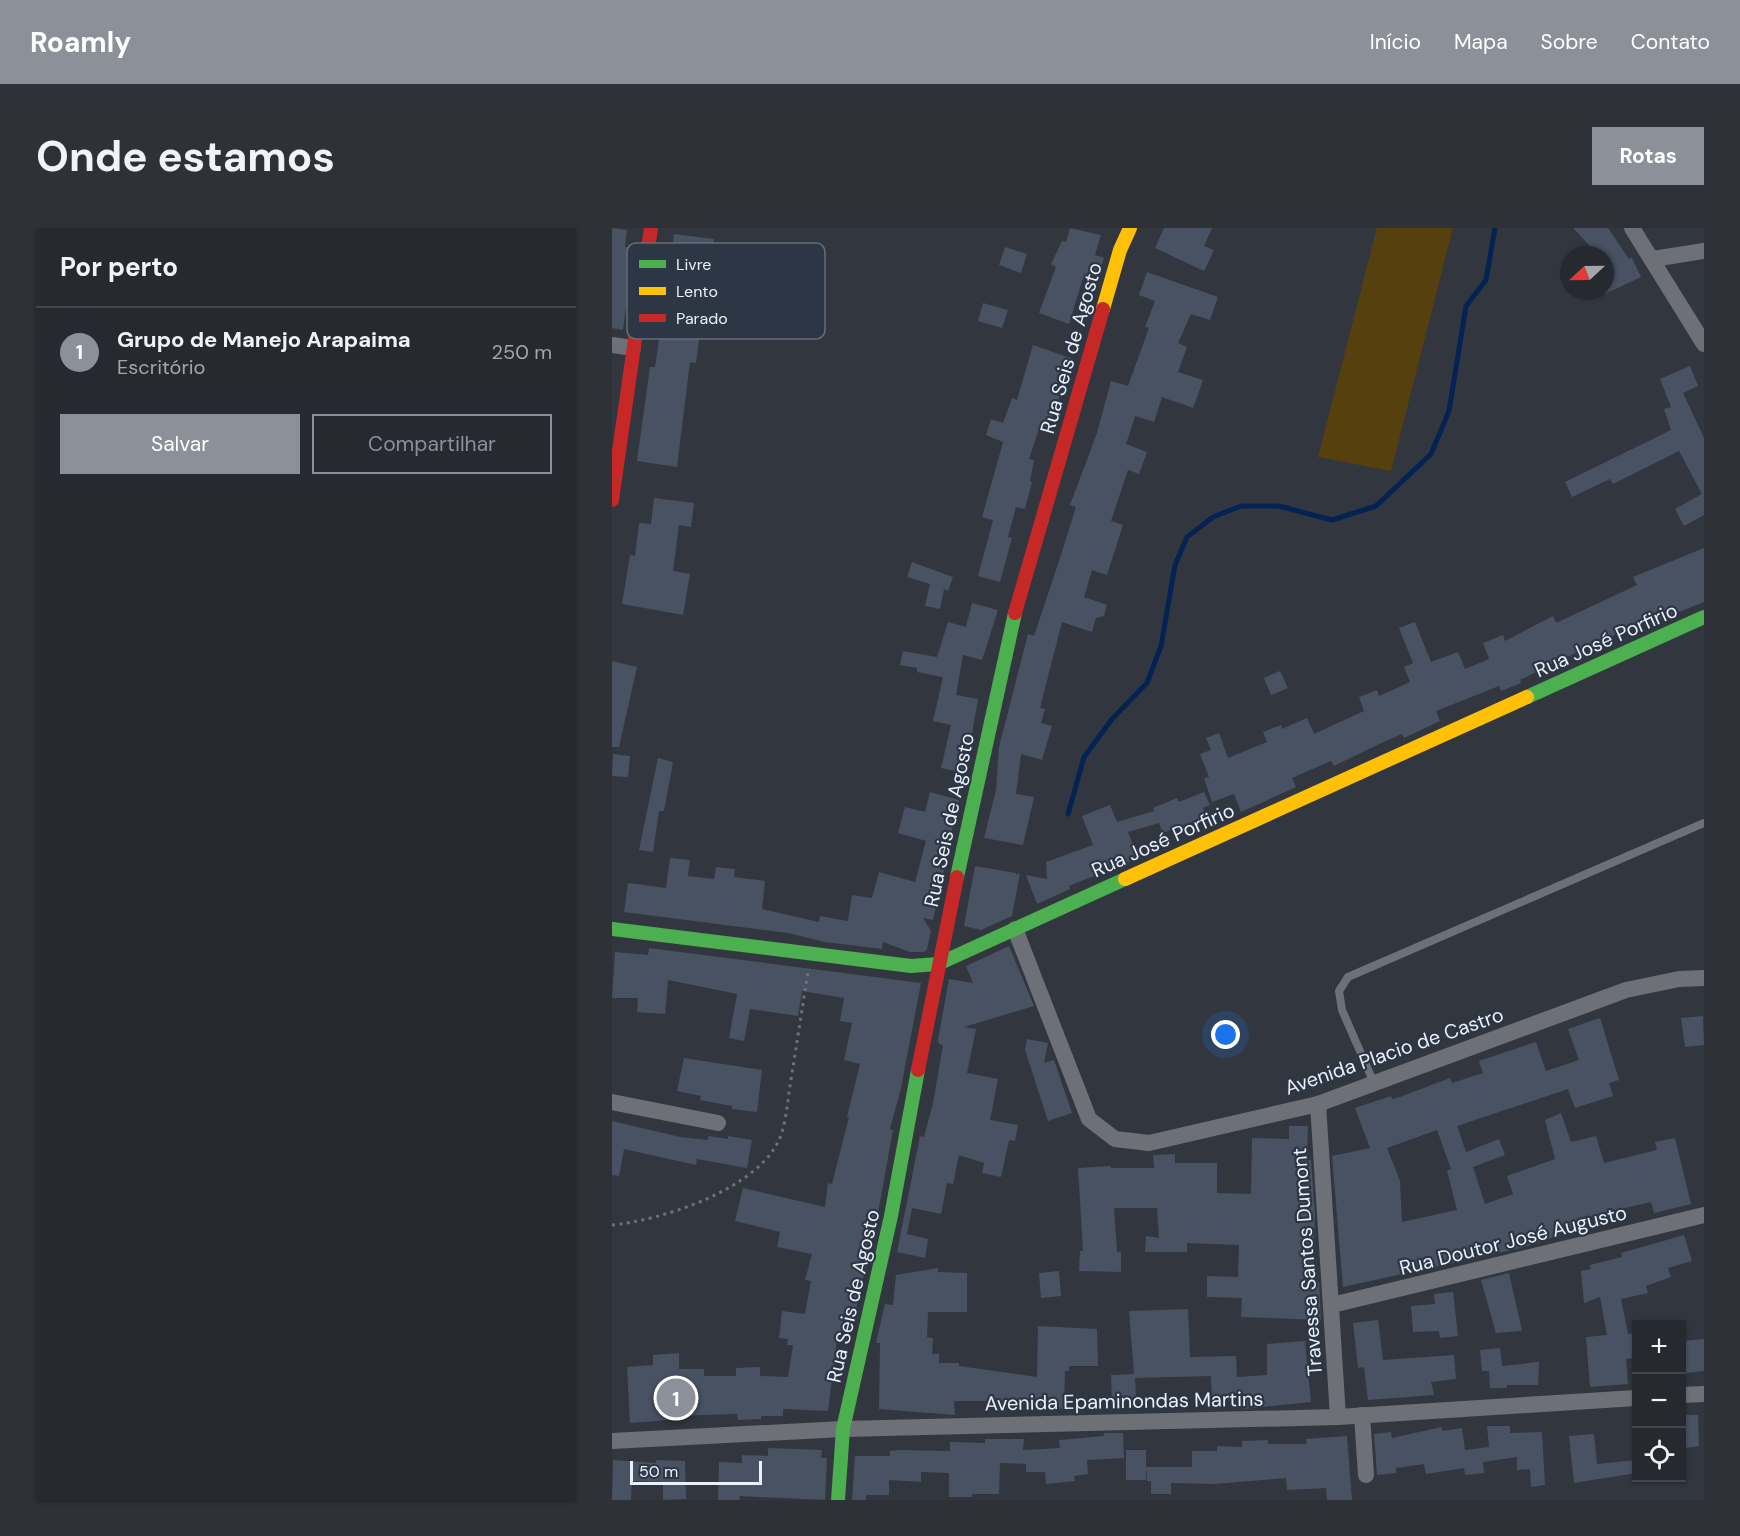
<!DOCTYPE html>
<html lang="pt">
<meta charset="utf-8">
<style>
body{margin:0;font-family:"DM Sans",sans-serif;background:#2e3137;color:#f1f3f6}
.controls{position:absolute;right:18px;bottom:18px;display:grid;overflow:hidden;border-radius:0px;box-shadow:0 2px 4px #0004}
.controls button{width:54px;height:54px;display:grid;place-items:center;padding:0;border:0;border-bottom:2px solid #42454b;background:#26292f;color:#f1f3f6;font:30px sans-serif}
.compass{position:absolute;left:948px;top:18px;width:54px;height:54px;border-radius:50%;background:#26292f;box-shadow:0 2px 4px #0004;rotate:248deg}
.scale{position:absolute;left:18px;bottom:15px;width:132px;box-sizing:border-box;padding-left:6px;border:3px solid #ebf1fa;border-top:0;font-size:16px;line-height:21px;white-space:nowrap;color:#ebf1fa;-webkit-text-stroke:4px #2d3644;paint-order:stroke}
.you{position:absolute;left:614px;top:807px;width:21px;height:21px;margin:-15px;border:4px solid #fff;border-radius:50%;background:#1a73e8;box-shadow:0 0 0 9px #1a73e833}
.badge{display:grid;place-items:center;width:39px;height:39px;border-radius:50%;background:#8c9099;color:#fff;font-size:20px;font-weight:700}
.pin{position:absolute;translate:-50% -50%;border:3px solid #fff;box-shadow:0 2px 6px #0006}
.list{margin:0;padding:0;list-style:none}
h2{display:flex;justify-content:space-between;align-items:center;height:78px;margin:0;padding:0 24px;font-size:26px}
h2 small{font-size:20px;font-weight:400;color:#a4a6aa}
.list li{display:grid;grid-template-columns:39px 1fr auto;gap:18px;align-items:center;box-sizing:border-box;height:90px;padding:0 24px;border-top:2px solid #42454b}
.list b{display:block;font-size:22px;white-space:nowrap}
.list p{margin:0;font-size:20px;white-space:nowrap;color:#a4a6aa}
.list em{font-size:20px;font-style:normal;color:#a4a6aa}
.actions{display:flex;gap:12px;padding:18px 24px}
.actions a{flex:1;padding:14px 0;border:2px solid #8c9099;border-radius:0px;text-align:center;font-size:21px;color:#8c9099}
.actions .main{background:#8c9099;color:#fff}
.icon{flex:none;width:33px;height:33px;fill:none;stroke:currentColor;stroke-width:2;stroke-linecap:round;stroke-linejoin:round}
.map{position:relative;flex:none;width:1092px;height:1272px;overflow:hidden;border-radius:0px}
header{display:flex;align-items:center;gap:36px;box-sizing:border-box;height:84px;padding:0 30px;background:#8c9099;color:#fff}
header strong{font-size:28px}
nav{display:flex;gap:33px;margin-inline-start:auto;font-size:21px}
.intro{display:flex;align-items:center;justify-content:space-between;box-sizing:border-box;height:144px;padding:0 36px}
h1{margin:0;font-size:42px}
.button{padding:15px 27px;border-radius:0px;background:#8c9099;color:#fff;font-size:21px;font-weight:700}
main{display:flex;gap:36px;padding:0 36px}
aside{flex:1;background:#26292f;border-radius:0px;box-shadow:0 2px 4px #0004}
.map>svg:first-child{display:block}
.green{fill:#56400d}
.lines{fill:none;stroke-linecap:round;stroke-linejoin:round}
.stream{stroke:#042252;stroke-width:5}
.building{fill:#485263;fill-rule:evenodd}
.path{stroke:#6d7075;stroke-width:3;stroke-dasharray:3 4.5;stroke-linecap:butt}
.lane{stroke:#6d7177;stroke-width:8}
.street{stroke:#6d7177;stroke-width:16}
.fast{stroke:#4caf50;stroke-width:14}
.slow{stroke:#ffc107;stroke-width:14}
.jam{stroke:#c62828;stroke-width:14}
.labels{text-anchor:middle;stroke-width:4.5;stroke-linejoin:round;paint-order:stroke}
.street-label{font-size:20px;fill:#ebf1fa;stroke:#2d3644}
.key{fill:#2d3644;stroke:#666e7b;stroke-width:1.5}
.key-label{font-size:16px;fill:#ebf1fa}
</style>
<header>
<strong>Roamly</strong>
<nav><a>Início</a><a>Mapa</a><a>Sobre</a><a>Contato</a></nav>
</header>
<div class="intro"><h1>Onde estamos</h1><a class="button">Rotas</a></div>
<main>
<aside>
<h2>Por perto<small></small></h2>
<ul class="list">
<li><span class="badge">1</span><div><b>Grupo de Manejo Arapaima</b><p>Escritório</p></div><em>250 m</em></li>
</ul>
<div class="actions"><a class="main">Salvar</a><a>Compartilhar</a></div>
</aside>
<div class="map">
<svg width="1092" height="1272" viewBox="0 0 1092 1272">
<rect width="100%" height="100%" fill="#32373f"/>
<polygon class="green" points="765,0 841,0 779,243 706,229"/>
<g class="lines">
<polyline class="stream" points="456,586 472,529 500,491 535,455 549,418 563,337 575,309 601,289 629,278 667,278 720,292 764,278 819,226 837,183 854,78 874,52 883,0"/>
</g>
<g class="building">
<polygon points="0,0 15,2 13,19 17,19 14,47 17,48 15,71 11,102 0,100"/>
<polygon points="458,0 489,7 483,27 492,30 484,56 471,50 457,96 427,85 444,39 439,36 450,13 454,14"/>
<polygon points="552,0 600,0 592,18 602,22 592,43 543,20"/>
<polygon points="961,0 996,0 1017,31 1020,30 1029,49 993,66 993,27 962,27 977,17"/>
<polygon points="62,6 102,11 98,35 59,30"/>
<polygon points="393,19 415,26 409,45 387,37"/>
<polygon points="535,44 606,69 598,92 579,86 566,115 575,119 566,144 591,152 581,180 550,169 542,194 523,188 514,216 535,224 527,246 516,242 499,293 511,297 495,347 480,342 472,369 495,377 492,388 484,390 480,404 450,394 428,480 433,481 429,495 440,498 430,532 409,526 404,566 422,569 411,617 372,610 384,562 387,519 416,406 422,408 447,333 464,279 458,277 485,205 499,153 516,158 537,100 533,99 543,73 527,67"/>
<polygon points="54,62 93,67 84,135 78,134 65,239 25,233 38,139 43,139"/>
<polygon points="371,75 396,82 390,100 366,93"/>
<polygon points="421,117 461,131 435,204 427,201 417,231 422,232 418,253 420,254 413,281 404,279 396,309 400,310 388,354 366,348 381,292 370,289 391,214 374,207 379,191 391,195 400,170 405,172"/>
<polygon points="1078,138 1086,158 1071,165 1092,210 1092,287 1072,298 1063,281 1090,266 1067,223 1001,256 998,251 960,269 953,254 1059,202 1052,181 1059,179 1048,151"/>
<polygon points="42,270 82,275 79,299 67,297 61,343 78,346 71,387 10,376 18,327 23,328 27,295 39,296"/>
<polygon points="1092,320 1092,374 1040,395 1038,390 934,439 908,452 909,455 889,463 887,458 824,483 828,493 792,510 790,506 763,518 722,538 719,533 680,550 684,559 629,584 622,566 600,574 592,550 597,549 588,526 599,522 594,510 607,505 616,530 655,514 651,504 669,497 670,501 695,490 702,506 752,483 747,469 765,462 767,468 798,454 792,439 801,435 787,400 803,394 819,434 846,424 853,441 877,431 871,415 891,407 893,413 941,388 944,395 1025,357 1021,349"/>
<polygon points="300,334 341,349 336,363 332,361 328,381 313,378 318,356 295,349"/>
<polygon points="360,375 386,382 370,432 351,427 344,467 366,471 353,545 329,540 339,497 321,493 331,449 305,444 305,440 288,437 291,423 325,429 336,394 354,399"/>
<polygon points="0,433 25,439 7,519 0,519"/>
<polygon points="668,443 676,460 659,467 652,450"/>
<polygon points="1,526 18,528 16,549 0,548"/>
<polygon points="46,530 61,534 52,583 47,583 41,624 27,622"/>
<polygon points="318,564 347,572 339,606 322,635 333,638 321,692 311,690 319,703 315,721 312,724 298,724 271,714 270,721 213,714 176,705 12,684 16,655 54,660 58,630 78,632 76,648 102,651 104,639 123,641 122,649 153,653 150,681 207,694 208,688 236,693 240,667 260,670 267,644 303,654 314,613 286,605 293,579 313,584"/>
<polygon points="592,564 598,577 591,580 595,591 581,597 580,594 551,605 547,595 516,604 526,630 457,658 458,661 425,676 414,647 435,651 434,634 481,617 470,588 498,577 505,594 542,583 541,580 565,570 567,574"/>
<polygon points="363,638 404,645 404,647 408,645 400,688 369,702 352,698"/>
<polygon points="397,718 422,778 352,799 364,801 355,845 386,851 378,892 406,897 403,913 397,912 389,949 370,945 372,935 347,927 341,956 335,955 329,986 300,980 295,1006 316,1011 313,1030 285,1024 308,908 312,909 321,875 331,817 327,816 326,812 337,751 361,755 354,738"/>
<polygon points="37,720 309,755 289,860 278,901 281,902 266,985 237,1112 225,1111 216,1183 171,1181 171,1188 149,1188 149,1191 126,1192 125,1186 92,1187 69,1188 69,1191 18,1195 15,1139 41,1137 41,1127 67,1125 67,1141 92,1141 92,1148 124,1148 124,1140 148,1139 148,1148 176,1149 181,1117 175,1117 176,1111 167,1110 170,1083 193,1086 199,1053 193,1052 200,1026 165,1019 168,1004 123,993 131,960 213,979 216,955 220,956 237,889 235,889 248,836 232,832 240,795 228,793 232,770 190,763 186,788 138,781 132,813 117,810 125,766 56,752 53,786 25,784 26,770 0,770 3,724 36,727"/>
<polygon points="1091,788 1092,817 1073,819 1069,790"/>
<path d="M988,790L1007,852L997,855L1001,868L963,880L956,861L845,898L854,924L887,911L893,927L861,939L873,976L901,966L895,948L943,931L933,892L949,885L959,914L984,908L992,935L1045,922L1043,914L1063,910L1079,976L1042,985L1039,974L988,986L961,995L963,999L947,1003L948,1007L913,1019L731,1059L720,928L758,920L743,880L779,868L780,871L788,869L838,850L840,855L871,845L867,833L924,814L934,843L967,832L956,801ZM825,902L839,941L835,942L845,982L790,994L788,953L775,920Z"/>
<polygon points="415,811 436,815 432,835 442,832 460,885 436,893 413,822"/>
<polygon points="72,830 150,842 145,884 120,881 120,878 88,872 89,868 65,863"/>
<polygon points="0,893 68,909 96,912 96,908 116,911 116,908 140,912 135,940 85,931 84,937 12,921 7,948 0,947"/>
<polygon points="677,898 696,898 695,933 699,932 703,986 700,1054 707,1054 709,1092 629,1089 630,1070 595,1069 595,1048 626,1049 627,1017 575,1015 575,1024 533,1024 534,1008 547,1010 545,980 502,980 505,1024 509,1024 509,1044 467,1043 468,1023 471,1023 466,940 499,938 499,940 542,940 541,927 563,926 563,935 605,935 605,965 639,966 640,910 677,911"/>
<polygon points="1072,1007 1080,1033 1056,1040 1059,1049 1034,1058 1036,1065 1009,1071 1016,1106 1024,1105 1024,1130 1014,1131 1016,1156 978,1159 974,1109 995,1107 988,1069 972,1075 969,1043 979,1041 978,1037 1010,1029 1009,1025"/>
<polygon points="326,1040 326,1044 355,1045 355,1084 316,1084 315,1109 321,1110 320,1126 327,1126 327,1135 347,1135 347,1138 425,1149 426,1098 485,1101 486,1138 457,1138 457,1143 453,1143 452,1181 372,1173 342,1173 343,1187 267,1181 268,1115 264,1115 273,1076 281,1077 284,1047"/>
<polygon points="447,1043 449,1068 429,1070 427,1045"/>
<polygon points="897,1045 910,1103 884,1105 869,1052"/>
<polygon points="841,1064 846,1108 828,1110 827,1103 801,1104 799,1078 823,1076 822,1066"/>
<polygon points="576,1081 578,1129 624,1128 625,1149 655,1147 655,1116 693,1113 699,1174 631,1181 631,1171 600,1172 599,1148 523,1150 524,1171 500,1172 499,1147 522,1146 517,1083"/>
<polygon points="766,1092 771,1132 842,1127 844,1151 819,1154 822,1167 756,1172 752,1139 746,1140 741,1095"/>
<polygon points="1092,1111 1092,1143 1074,1145 1071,1113"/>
<polygon points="888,1120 890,1138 927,1134 926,1157 895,1157 895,1160 878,1160 877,1143 870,1143 868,1122"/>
<polygon points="1070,1187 1086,1187 1087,1218 1072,1220"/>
<polygon points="875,1198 898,1198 898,1205 930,1204 933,1257 919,1259 918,1241 905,1242 905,1229 871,1234 872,1245 853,1247 852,1240 814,1246 812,1236 784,1240 784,1245 765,1247 762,1206 779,1204 780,1210 830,1199 830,1203 850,1200 853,1222 877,1219"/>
<polygon points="492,1205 511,1205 512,1230 475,1232 476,1246 462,1248 463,1253 434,1256 433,1244 414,1244 414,1236 388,1235 387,1266 360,1266 360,1269 337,1269 337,1245 309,1244 309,1254 277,1252 277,1267 254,1267 254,1272 240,1272 243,1228 278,1228 278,1223 288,1222 338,1223 338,1214 373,1215 373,1211 412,1211 411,1222 448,1220 447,1212 492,1208"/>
<polygon points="982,1206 985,1236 1024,1232 1024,1245 962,1255 957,1208"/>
<polygon points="735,1208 740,1272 715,1272 714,1260 675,1262 674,1250 602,1256 559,1255 559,1266 539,1266 539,1253 535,1253 534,1239 580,1239 580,1223 605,1223 605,1218 630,1219 630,1213 656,1212 656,1216 695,1216 694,1211"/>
<polygon points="156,1220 210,1222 209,1230 215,1230 213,1272 128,1268 127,1272 106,1272 107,1234 130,1235 130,1227 156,1228"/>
<rect x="514" y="1222" width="20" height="30"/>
<polygon points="1,1232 44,1235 44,1232 73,1233 74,1271 51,1272 51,1254 20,1253 19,1272 0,1272"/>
</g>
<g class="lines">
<path class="path" d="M0,997C50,992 139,963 165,916C174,900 175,876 178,858C184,820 190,782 196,744"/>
<polyline class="lane" points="762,855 730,782 727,763 736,749 1092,595"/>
<g class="street">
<polyline points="1020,0 1092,116"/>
<polyline points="1041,31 1092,23"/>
<polyline points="0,117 21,120"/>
<polyline points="403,701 477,891 503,911 537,915 706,876 1014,762 1067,751 1092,750"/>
<polyline points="0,874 106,895"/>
<polyline points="706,876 726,1189"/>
<polyline points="720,1077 1092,987"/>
<polyline points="1070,1167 1092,1166"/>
<polyline points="750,1187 754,1247"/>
<polyline points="0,1213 231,1201 726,1189 1024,1170"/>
</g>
<g class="fast">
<polyline points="915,469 1092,389"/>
<polyline points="345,649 403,385"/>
<polyline points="0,701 299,738 326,736 513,651"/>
<polyline points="226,1272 231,1201 279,988 306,842"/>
</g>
<g class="slow">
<polyline points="491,81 508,22 518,0"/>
<polyline points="513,651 915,469"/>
</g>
<g class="jam">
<polyline points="0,272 39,0"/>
<polyline points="403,385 491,81"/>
<polyline points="306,842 345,649"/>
</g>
</g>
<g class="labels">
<g class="street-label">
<text transform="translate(459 120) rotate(-74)" y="7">Rua Seis de Agosto</text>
<text transform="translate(994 412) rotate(-24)" y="7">Rua José Porfirio</text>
<text transform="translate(337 592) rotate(-78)" y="7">Rua Seis de Agosto</text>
<text transform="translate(551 612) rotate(-24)" y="7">Rua José Porfirio</text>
<text transform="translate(782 823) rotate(-19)" y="7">Avenida Placio de Castro</text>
<text transform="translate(901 1012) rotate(-14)" y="7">Rua Doutor José Augusto</text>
<text transform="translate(695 1034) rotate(-94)" y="7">Travessa Santos Dumont</text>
<text transform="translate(241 1068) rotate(-77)" y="7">Rua Seis de Agosto</text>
<text transform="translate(512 1173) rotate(-1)" y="7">Avenida Epaminondas Martins</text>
</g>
</g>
<rect x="15" y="15" width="198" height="96" rx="9" class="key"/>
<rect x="27" y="32" width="27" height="8" fill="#4caf50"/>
<rect x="27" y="59" width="27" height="8" fill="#ffc107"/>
<rect x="27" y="86" width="27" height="8" fill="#c62828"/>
<g class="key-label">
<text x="64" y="42">Livre</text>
<text x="64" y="69">Lento</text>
<text x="64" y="96">Parado</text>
</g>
</svg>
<div class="controls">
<button>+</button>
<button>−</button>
<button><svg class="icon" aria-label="locate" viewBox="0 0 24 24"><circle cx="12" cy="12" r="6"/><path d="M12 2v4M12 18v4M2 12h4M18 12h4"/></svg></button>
</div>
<svg class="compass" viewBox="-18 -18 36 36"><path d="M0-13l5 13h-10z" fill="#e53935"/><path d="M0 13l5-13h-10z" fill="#a4a6aa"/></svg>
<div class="scale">50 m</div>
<div class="you"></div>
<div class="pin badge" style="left:64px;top:1170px">1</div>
</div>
</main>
